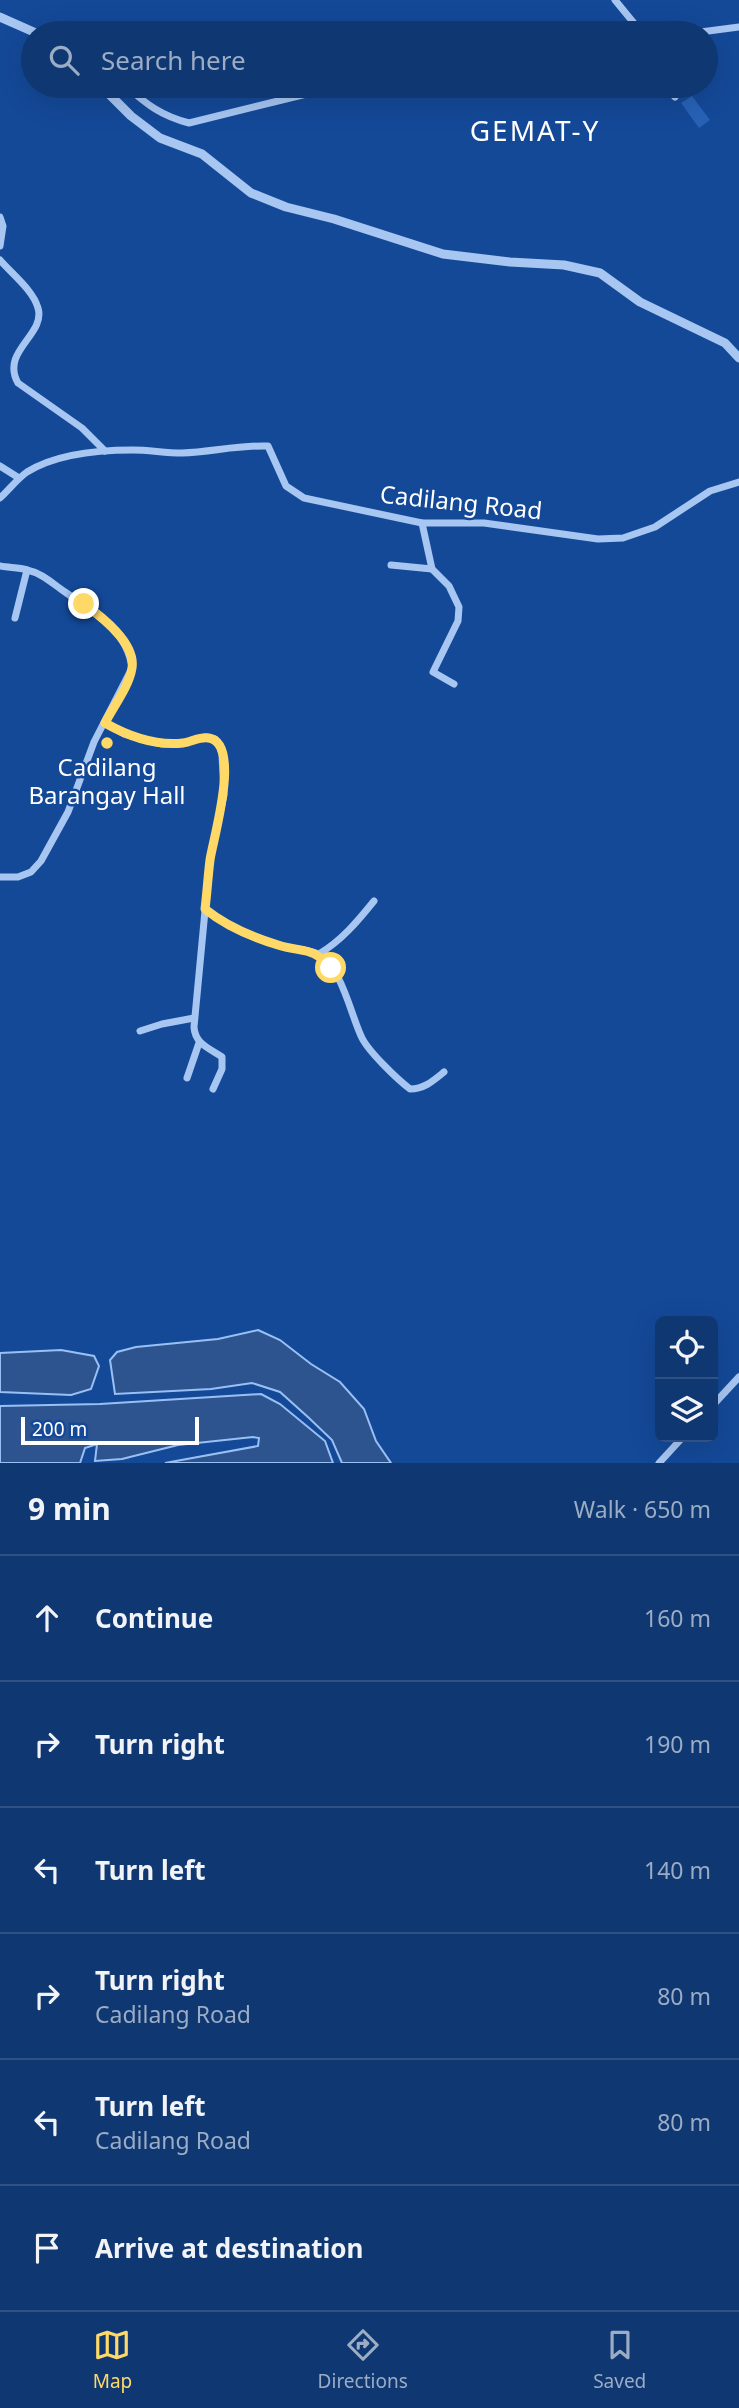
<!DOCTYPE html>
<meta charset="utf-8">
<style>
body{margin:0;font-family:"Noto Sans",sans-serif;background:#183f77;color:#f1f3f6}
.controls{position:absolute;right:21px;bottom:21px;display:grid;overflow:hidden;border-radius:10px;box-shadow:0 7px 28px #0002}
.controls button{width:63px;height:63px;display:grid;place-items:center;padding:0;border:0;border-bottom:2px solid #2f5184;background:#0f3772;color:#f1f3f6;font:35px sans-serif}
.scale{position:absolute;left:21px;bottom:18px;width:178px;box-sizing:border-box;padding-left:7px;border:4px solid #fff;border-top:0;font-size:19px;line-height:24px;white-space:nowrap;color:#fff;-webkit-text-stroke:5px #144998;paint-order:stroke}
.stop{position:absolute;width:21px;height:21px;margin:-16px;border:5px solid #ffd968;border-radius:50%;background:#fff}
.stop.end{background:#ffd968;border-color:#fff;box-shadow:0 2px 7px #0008}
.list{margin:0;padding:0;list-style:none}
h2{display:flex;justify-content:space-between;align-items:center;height:91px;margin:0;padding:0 28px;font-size:30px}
h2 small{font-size:23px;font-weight:400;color:#9bacc4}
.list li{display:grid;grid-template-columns:46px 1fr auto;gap:21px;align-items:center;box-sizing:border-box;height:126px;padding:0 28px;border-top:2px solid #2f5184}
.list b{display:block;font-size:26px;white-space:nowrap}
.list p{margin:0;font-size:23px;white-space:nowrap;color:#9bacc4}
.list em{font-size:23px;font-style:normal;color:#9bacc4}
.icon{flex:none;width:38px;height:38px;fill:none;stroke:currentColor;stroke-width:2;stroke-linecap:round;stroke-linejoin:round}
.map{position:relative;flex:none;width:739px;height:1463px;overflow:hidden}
.search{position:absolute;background:#0f3772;box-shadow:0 7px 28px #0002;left:21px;right:21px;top:21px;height:77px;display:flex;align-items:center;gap:18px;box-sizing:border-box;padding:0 24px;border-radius:38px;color:#9bacc4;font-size:26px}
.sheet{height:847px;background:#0f3772}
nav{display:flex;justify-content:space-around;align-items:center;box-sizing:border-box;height:98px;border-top:2px solid #2f5184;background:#0f3772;font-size:19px;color:#9bacc4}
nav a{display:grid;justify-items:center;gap:4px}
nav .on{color:#ffd968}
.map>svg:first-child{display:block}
.green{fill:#2762b6}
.water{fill:#2e548f;stroke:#99c0f5;stroke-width:2}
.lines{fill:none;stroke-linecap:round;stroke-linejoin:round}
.minor{stroke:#a7c6f2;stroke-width:7}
.tertiary{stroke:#a7c6f2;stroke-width:9}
.route{stroke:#ffd968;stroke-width:9}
.poi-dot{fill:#ffd968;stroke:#144998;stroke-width:2.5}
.labels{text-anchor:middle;stroke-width:5;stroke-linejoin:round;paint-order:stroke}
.street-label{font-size:24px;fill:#fff;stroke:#144998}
.poi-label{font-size:24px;fill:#fff;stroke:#144998}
.quarter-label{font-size:28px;letter-spacing:2px;fill:#fff;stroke:#144998}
</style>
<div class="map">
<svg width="739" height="1463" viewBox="0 0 739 1463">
<rect width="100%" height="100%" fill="#144998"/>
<polygon class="green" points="692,96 710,120 699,128 681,103"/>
<g class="water">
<polygon points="258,1330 280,1340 311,1364 340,1382 364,1409 376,1441 391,1463 342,1463 332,1440 309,1418 280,1392 252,1383 211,1389 115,1394 110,1360 117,1352 136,1347 218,1339"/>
<polygon points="61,1350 94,1356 99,1366 91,1389 71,1395 0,1392 0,1353"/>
<polygon points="261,1394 280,1404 325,1441 333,1463 165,1463 258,1446 259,1438 253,1437 178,1445 122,1459 95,1461 97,1444 85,1448 80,1463 0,1463 0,1406 100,1404"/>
</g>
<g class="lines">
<g class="minor">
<polyline points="615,0 642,33"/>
<polyline points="693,33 739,27"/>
<path d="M126,86C147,105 162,116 189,123L339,86"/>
<polyline points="666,86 675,97"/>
<polyline points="0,217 3,226 0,246"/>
<path d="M0,260C12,274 33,290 38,308C46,335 0,351 18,383L82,428L105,451"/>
<polyline points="0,466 19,478"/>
<path d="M0,498C9,490 17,479 27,472C56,454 99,450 133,450C149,450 165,453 182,453C211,452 239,445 268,446L286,486L304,498L422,523H484L598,539L623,538L655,527L710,491L739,482"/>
<polyline points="422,523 432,569 449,586 459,607 458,621 433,672 454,684"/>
<polyline points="391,565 432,569"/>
<path d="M0,566C9,568 19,567 27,570C42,573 53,584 65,592C94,612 127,630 132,668L94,742L68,812L41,861L31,872L18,877H0"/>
<polyline points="15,618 27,570"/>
<path d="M105,723L124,734L162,744L185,743L205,737L215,739L219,744L222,755L224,795L210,858L194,1027C195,1044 209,1048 222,1057V1069L213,1089"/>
<path d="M205,909C226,927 254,939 282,946C292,949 308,949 318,954C342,967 351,1016 362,1038C369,1052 397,1079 410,1089C424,1089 433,1081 444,1072"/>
<path d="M319,954C342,940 357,922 374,901"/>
<polyline points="140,1031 162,1024 194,1018"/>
<polyline points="187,1078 199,1043"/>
<polyline points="713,1405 739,1377"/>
<polyline points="659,1463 683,1437"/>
</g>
<g class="tertiary">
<polyline points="0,17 36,33"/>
<polyline points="101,86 131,116 160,138 202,154 251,193 286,207 334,219 443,254 510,262 564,265 600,273 640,302 725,343 739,358"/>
</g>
</g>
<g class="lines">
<path class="route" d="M84,604C102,617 136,643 132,668C129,687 113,707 105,723C128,736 156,746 183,743C192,742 200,736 209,738C242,744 213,839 210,860C208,876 207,893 205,909C226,926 252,937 278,945C304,953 312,946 331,968"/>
</g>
<circle class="poi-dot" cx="107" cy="743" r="7"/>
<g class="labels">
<g class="street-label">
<text transform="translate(461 503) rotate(6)" y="8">Cadilang Road</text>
</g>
<g class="poi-label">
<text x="107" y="776">Cadilang<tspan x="107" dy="28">Barangay Hall</tspan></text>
</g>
<g class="quarter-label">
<text x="535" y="141">GEMAT-Y</text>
</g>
</g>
</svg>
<div class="controls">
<button><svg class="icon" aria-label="locate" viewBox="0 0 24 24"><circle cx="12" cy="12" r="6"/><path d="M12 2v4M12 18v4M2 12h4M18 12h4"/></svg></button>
<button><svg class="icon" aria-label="layers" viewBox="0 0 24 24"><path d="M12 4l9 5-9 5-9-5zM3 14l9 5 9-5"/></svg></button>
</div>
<div class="scale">200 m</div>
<div class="stop" style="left:331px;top:968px"></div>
<div class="stop end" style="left:84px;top:604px"></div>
<div class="search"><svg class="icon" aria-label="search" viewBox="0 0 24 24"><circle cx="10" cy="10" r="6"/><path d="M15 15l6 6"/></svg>Search here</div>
</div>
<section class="sheet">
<h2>9 min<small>Walk · 650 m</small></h2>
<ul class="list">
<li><svg class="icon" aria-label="ahead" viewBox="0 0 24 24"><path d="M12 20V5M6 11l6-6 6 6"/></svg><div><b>Continue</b></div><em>160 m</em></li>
<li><svg class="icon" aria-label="right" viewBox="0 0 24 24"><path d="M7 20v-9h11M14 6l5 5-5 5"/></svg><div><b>Turn right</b></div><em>190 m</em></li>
<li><svg class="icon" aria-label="left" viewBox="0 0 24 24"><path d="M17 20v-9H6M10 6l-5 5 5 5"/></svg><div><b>Turn left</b></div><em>140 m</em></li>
<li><svg class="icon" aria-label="right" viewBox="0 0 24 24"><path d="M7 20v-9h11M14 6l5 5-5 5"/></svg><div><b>Turn right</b><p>Cadilang Road</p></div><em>80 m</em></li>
<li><svg class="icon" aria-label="left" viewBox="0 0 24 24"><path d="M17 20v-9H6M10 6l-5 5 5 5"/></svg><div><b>Turn left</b><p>Cadilang Road</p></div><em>80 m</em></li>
<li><svg class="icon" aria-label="arrive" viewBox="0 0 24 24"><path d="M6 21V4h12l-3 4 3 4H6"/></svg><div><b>Arrive at destination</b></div></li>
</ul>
</section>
<nav>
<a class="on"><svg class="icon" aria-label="map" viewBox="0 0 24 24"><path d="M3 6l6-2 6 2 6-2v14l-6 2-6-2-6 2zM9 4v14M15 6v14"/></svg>Map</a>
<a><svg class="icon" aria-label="directions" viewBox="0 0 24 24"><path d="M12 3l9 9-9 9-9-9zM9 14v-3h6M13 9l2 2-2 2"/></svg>Directions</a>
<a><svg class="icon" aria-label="saved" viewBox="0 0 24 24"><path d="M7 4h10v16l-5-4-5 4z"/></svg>Saved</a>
</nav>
